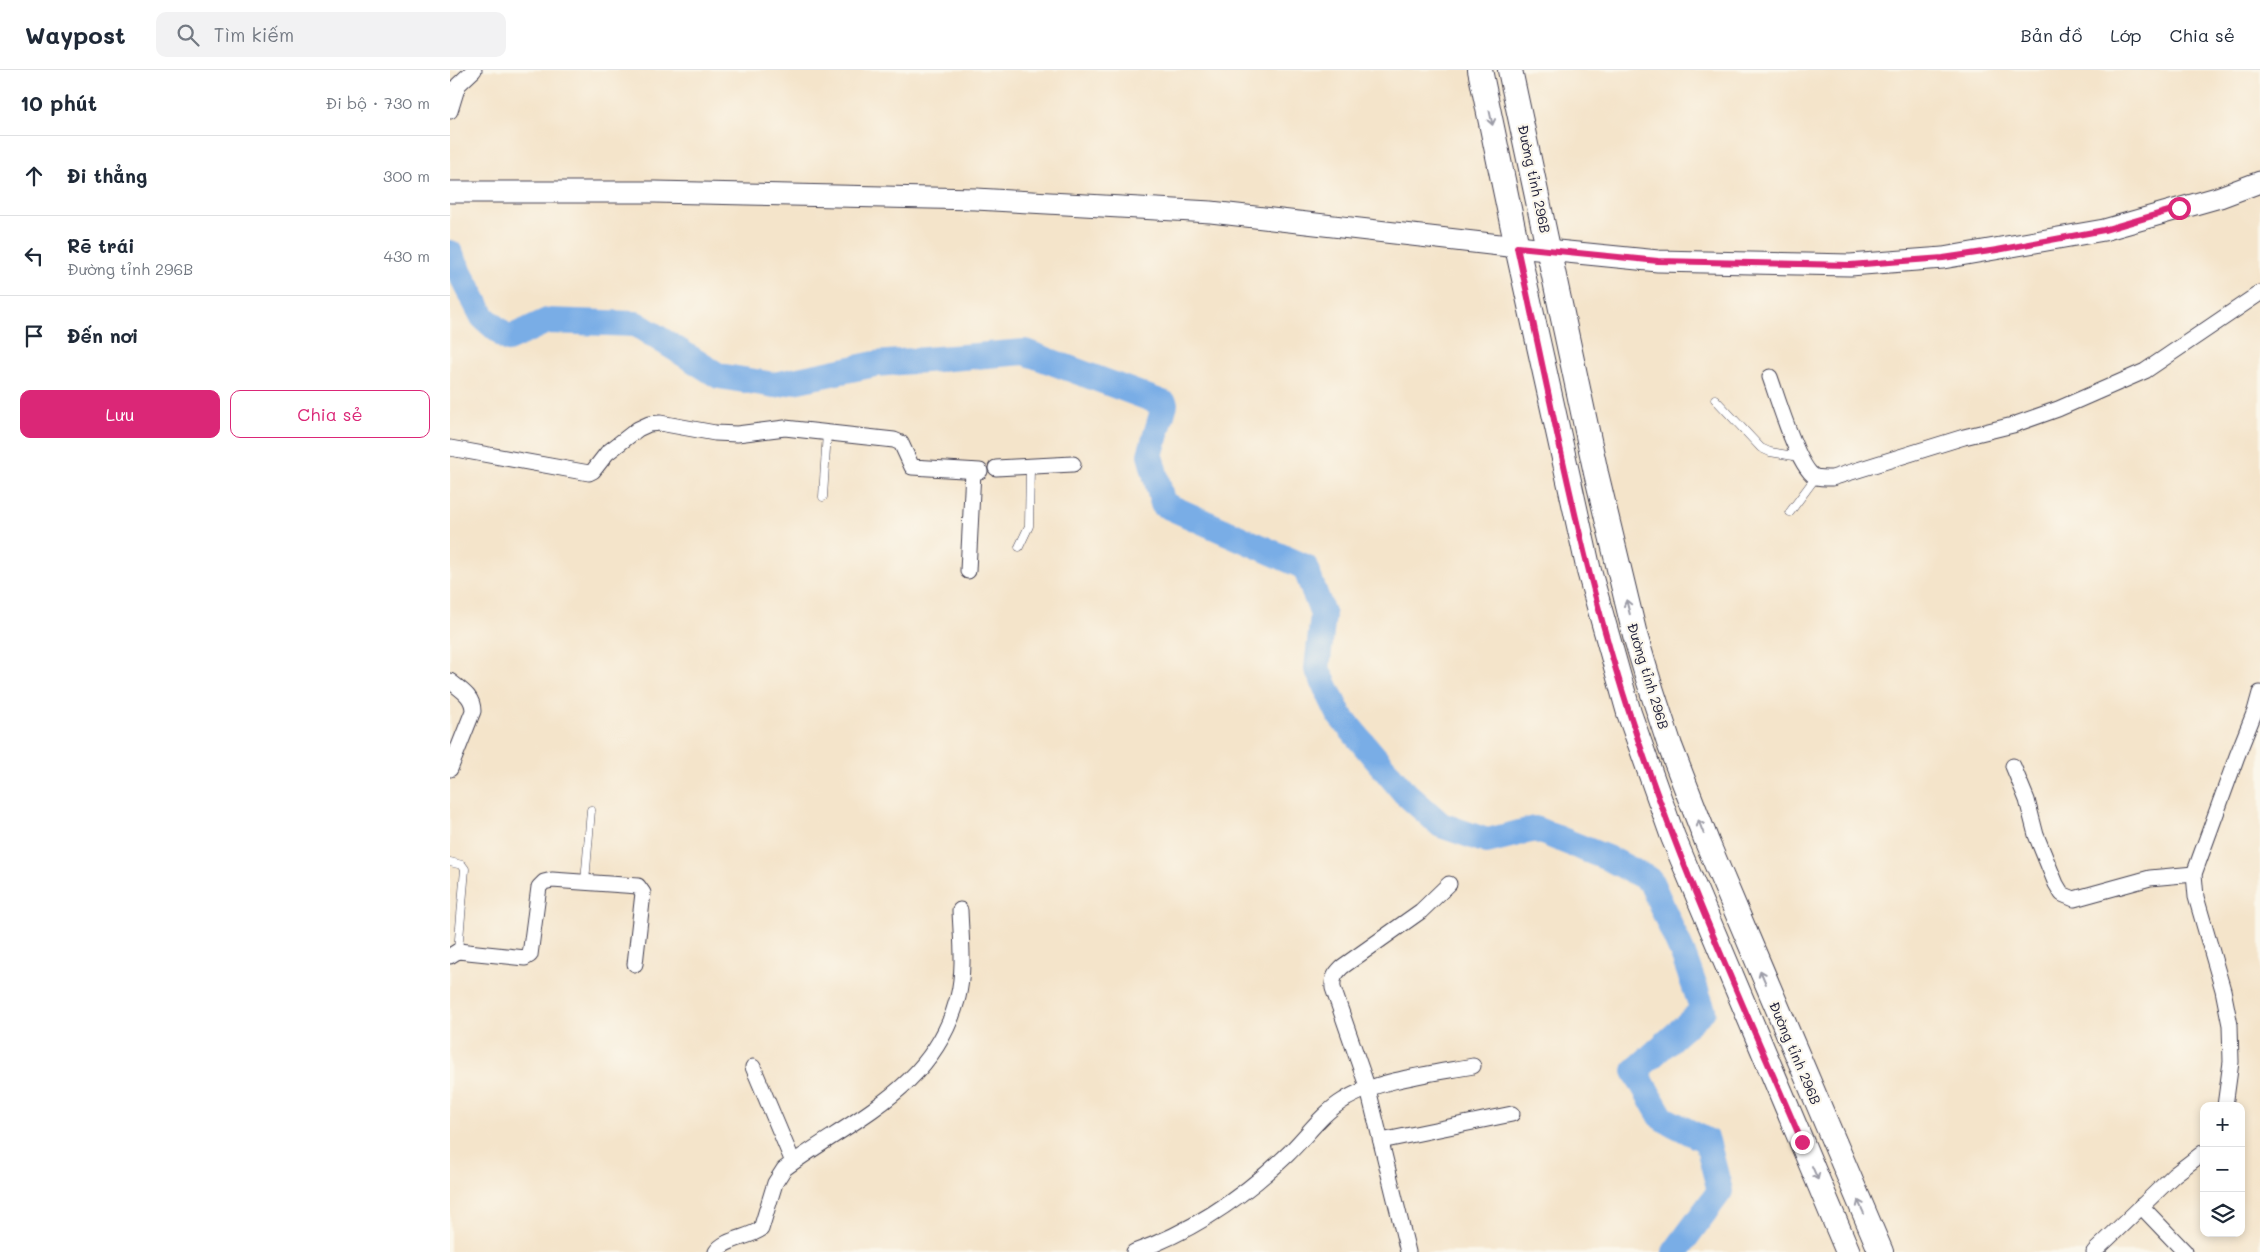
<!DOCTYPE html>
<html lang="vi">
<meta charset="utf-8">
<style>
body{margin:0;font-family:Mali,sans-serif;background:#f2f2f3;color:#1f2937}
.controls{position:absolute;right:15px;bottom:15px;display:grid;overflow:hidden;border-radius:10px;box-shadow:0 2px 8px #0003}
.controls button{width:45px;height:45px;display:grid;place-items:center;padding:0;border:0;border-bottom:1px solid #e0e1e3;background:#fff;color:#1f2937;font:25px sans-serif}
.stop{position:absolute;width:15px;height:15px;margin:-11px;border:4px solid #db2777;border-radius:50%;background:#fff}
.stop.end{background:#db2777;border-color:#fff;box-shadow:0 1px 5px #0008}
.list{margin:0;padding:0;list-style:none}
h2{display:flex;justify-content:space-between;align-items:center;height:65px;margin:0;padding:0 20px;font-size:21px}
h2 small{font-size:16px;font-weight:400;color:#747a83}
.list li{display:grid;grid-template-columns:32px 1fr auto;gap:15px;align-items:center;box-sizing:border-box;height:80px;padding:0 20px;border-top:1px solid #e0e1e3}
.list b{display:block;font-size:19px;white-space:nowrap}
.list p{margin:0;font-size:16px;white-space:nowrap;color:#747a83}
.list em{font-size:16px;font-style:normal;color:#747a83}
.actions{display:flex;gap:10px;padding:15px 20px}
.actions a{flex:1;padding:11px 0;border:1px solid #db2777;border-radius:10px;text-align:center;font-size:18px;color:#db2777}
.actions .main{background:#db2777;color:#fff}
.icon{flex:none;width:28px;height:28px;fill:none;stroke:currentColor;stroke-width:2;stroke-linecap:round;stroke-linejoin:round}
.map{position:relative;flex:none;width:1810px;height:1182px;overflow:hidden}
header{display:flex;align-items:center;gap:30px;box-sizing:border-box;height:70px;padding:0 25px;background:#fff;border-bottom:1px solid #e0e1e3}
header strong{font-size:24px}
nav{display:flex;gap:28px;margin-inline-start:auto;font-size:18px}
.search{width:350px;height:45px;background:#f2f2f3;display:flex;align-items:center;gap:12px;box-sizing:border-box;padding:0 18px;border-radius:10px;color:#747a83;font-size:19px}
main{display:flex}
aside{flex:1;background:#fff}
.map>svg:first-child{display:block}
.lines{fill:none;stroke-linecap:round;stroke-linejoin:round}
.river{stroke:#79ade6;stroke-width:26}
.lane-casing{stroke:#423f50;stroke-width:9}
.street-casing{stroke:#423f50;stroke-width:17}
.secondary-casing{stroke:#423f50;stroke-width:23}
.primary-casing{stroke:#423f50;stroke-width:26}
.lane{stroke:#fff;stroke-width:8}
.street{stroke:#fff;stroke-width:15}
.secondary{stroke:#fff;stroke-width:21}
.primary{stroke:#fff;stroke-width:24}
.oneway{stroke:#9c9ca7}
.route{stroke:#db2777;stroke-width:6}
.labels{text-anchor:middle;stroke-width:4.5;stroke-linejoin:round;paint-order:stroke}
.street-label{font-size:14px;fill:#22223b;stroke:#fbf7ec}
</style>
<header>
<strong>Waypost</strong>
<div class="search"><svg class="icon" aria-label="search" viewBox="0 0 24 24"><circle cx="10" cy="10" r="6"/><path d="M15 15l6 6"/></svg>Tìm kiếm</div>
<nav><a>Bản đồ</a><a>Lớp</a><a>Chia sẻ</a></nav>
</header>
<main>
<aside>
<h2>10 phút<small>Đi bộ · 730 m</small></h2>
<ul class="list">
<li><svg class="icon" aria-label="ahead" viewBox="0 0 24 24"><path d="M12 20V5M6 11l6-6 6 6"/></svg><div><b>Đi thẳng</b></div><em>300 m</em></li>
<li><svg class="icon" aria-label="left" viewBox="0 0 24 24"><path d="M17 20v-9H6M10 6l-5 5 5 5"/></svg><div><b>Rẽ trái</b><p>Đường tỉnh 296B</p></div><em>430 m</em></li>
<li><svg class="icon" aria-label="arrive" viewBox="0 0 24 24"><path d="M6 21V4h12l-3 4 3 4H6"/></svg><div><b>Đến nơi</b></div></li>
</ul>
<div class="actions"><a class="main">Lưu</a><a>Chia sẻ</a></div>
</aside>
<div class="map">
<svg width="1810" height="1182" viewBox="0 0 1810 1182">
<rect width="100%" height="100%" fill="#fbf7ec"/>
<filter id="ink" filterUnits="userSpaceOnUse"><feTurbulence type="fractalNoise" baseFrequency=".02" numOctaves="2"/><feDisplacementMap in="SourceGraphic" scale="10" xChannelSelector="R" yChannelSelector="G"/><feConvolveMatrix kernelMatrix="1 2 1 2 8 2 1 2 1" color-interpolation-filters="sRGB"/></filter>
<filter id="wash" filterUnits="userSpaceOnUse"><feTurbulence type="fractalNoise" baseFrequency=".0096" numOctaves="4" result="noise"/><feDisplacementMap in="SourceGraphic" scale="20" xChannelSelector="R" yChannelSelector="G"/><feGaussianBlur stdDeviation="1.12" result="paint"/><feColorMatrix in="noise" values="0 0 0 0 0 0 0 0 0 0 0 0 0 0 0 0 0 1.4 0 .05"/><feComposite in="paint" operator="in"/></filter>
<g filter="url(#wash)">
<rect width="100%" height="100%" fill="#f4e4ca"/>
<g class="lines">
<polyline class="river" points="0,183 33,247 58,269 97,251 186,254 269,306 324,315 425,294 575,282 715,334 700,385 713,434 855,497 873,545 867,599 890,646 954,722 991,755 1037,771 1085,759 1162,790 1200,810 1233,884 1253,940 1185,1001 1212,1048 1257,1071 1270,1121 1225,1182"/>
</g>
</g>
<g filter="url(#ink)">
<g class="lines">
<g class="lane-casing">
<g id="lane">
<polyline points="1265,329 1311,378 1320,382 1350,387"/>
<polyline points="373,427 377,362"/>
<polyline points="1340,442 1366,407"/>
<polyline points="569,477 579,456 580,396"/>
<polyline points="0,792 12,795 15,799 8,881"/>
<polyline points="135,812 141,740"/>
</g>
</g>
<g class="street-casing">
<g id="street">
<polyline points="0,41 8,15 24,0"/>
<path d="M1320,307C1327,326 1349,401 1366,407C1370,408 1377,408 1382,408L1514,367L1563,355L1608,339L1695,301L1810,223"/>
<polyline points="0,378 139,403 143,401 157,383 188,359 199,354 210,353 265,363 287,364 335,358 444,370 451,373 462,397 530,401"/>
<polyline points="546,398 623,394"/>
<polyline points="518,501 523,401"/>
<path d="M0,611C11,620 23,626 23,641L0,699"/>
<polyline points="1563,696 1577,730 1586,765 1606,814 1612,824 1624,829 1700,808 1744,804"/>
<polyline points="0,886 8,881 75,888 80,885 89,817 94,812 102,810 188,816 193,823 185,894"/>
<polyline points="303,997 343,1092"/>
<polyline points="1775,1036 1781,992 1780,955 1773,920 1746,827 1744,804 1787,686 1805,641 1810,623"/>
<polyline points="931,1071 1062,1044"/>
<polyline points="1691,1136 1735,1182"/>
<path d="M266,1182C274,1169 298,1168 311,1159L325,1113L334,1099C403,1048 484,1019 508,927C515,899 511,868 510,840"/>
<path d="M684,1182C741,1162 793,1127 837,1085C856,1067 872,1043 894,1030C926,1010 985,1003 1023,996"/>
<path d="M958,1182L918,1019L883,918C882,908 885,904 892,897L971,841L999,814"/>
<polyline points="1644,1182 1724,1105 1754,1082"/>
</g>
</g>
<g class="secondary-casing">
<polyline id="secondary" points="0,122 205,122 526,129 761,142 1067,177 1208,191 1400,195 1493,188 1654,160 1770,127 1810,112"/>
</g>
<g class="primary-casing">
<g id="primary">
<polyline points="1030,0 1067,177 1139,501 1179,643 1223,767 1398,1182"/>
<polyline points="1060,0 1146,403 1185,565 1199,612 1220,676 1257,772 1431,1182"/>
</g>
</g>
<use href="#lane" class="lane"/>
<use href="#street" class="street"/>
<use href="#secondary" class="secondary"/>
<use href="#primary" class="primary"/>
</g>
<defs><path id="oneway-shaft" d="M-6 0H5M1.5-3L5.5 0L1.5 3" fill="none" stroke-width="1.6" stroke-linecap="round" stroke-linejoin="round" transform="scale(1.25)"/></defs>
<g class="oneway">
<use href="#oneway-shaft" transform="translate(1041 48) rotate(78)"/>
<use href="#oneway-shaft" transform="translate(1178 537) rotate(-104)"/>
<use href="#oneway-shaft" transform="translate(1251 757) rotate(-111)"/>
<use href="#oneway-shaft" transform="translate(1313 907) rotate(-113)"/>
<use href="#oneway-shaft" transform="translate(1365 1103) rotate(66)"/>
<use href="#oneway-shaft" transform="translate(1411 1137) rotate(-114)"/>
</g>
</g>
<g class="lines" filter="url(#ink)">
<path class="route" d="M1352,1072C1291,930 1226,789 1179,642C1130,490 1101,332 1067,177L1208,191L1400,195L1493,188L1547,180L1654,160L1729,138"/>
</g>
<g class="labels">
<g class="street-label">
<text transform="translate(1084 109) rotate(78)" y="5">Đường tỉnh 296B</text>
<text transform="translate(1198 606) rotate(73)" y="5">Đường tỉnh 296B</text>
<text transform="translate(1345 983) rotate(67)" y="5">Đường tỉnh 296B</text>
</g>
</g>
</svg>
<div class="controls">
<button>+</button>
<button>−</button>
<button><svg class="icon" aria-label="layers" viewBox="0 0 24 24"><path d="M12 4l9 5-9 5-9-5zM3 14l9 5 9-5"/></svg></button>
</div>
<div class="stop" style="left:1729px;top:138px"></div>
<div class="stop end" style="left:1352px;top:1072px"></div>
</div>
</main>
